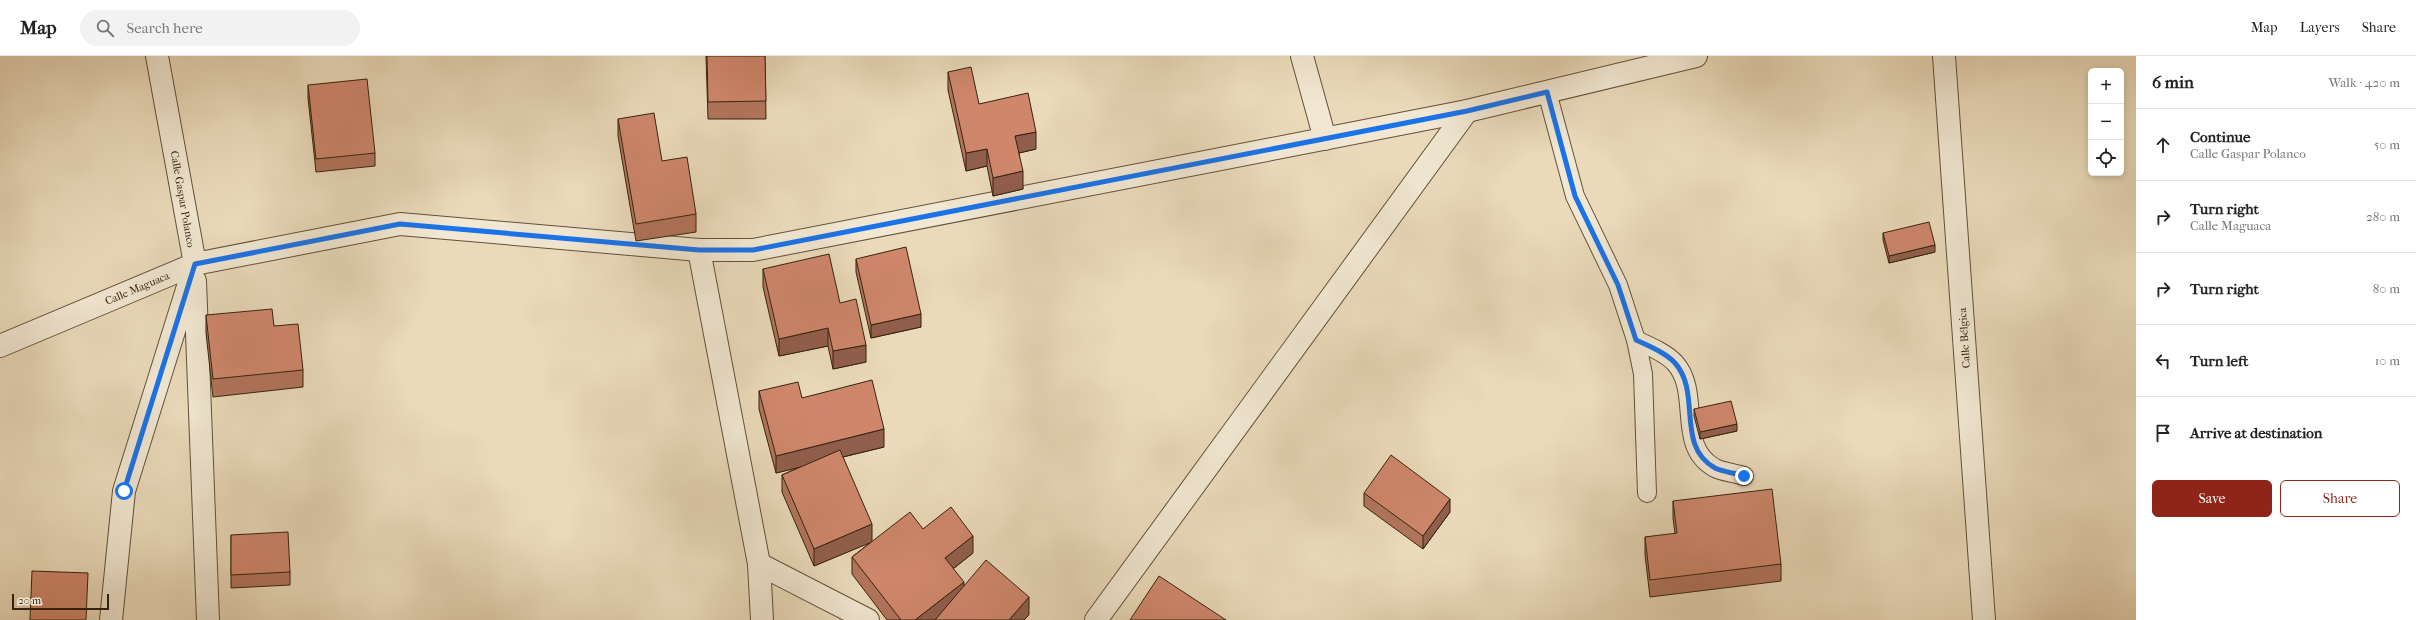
<!DOCTYPE html>
<meta charset="utf-8">
<style>
body{margin:0;font-family:"IM FELL French Canon",serif;background:#f2f2f2;color:#222}
.controls{position:absolute;right:12px;top:12px;display:grid;overflow:hidden;border-radius:6px;box-shadow:0 2px 6px #0003}
.controls button{width:36px;height:36px;display:grid;place-items:center;padding:0;border:0;border-bottom:1px solid #e0e0e0;background:#fff;color:#222;font:20px sans-serif}
.scale{position:absolute;left:12px;bottom:10px;width:97px;box-sizing:border-box;padding-left:4px;border:2px solid #35230d;border-top:0;font-size:11px;line-height:14px;white-space:nowrap;color:#35230d;-webkit-text-stroke:3px #f1e7d2;paint-order:stroke}
.stop{position:absolute;width:12px;height:12px;margin:-9px;border:3px solid #1a73e8;border-radius:50%;background:#fff}
.stop.end{background:#1a73e8;border-color:#fff;box-shadow:0 1px 4px #0008}
.list{margin:0;padding:0;list-style:none}
h2{display:flex;justify-content:space-between;align-items:center;height:52px;margin:0;padding:0 16px;font-size:17px}
h2 small{font-size:13px;font-weight:400;color:#767676}
.list li{display:grid;grid-template-columns:26px 1fr auto;gap:12px;align-items:center;box-sizing:border-box;height:72px;padding:0 16px;border-top:1px solid #e0e0e0}
.list b{display:block;font-size:15px;white-space:nowrap}
.list p{margin:0;font-size:13px;white-space:nowrap;color:#767676}
.list em{font-size:13px;font-style:normal;color:#767676}
.actions{display:flex;gap:8px;padding:12px 16px}
.actions a{flex:1;padding:9px 0;border:1px solid #8f2418;border-radius:6px;text-align:center;font-size:14px;color:#8f2418}
.actions .main{background:#8f2418;color:#fff}
.icon{flex:none;width:22px;height:22px;fill:none;stroke:currentColor;stroke-width:2;stroke-linecap:round;stroke-linejoin:round}
.map{position:relative;flex:none;width:2136px;height:564px;overflow:hidden}
header{display:flex;align-items:center;gap:24px;box-sizing:border-box;height:56px;padding:0 20px;background:#fff;border-bottom:1px solid #e0e0e0}
header strong{font-size:19px}
nav{display:flex;gap:22px;margin-inline-start:auto;font-size:14px}
.search{width:280px;height:36px;background:#f2f2f2;display:flex;align-items:center;gap:10px;box-sizing:border-box;padding:0 14px;border-radius:22px;color:#767676;font-size:15px}
main{display:flex}
aside{flex:1;background:#fff}
.map>svg:first-child{display:block}
.lines{fill:none;stroke-linecap:round;stroke-linejoin:round}
.lane-casing{stroke:#625138;stroke-width:20}
.street-casing{stroke:#625138;stroke-width:24}
.lane{stroke:#f1e7d2;stroke-width:18}
.street{stroke:#f1e7d2;stroke-width:22}
.wall{fill:#b2745d;stroke:#35230d}
.shaded-wall{fill:#915e4c;stroke:#35230d}
.building{fill:#cf876c;stroke:#35230d}
.route{stroke:#1a73e8;stroke-width:5}
.labels{text-anchor:middle;stroke-width:3;stroke-linejoin:round;paint-order:stroke}
.street-label{font-size:11px;fill:#35230d;stroke:#f1e7d2}
</style>
<header>
<strong>Map</strong>
<div class="search"><svg class="icon" aria-label="search" viewBox="0 0 24 24"><circle cx="10" cy="10" r="6"/><path d="M15 15l6 6"/></svg>Search here</div>
<nav><a>Map</a><a>Layers</a><a>Share</a></nav>
</header>
<main>
<div class="map">
<svg width="2136" height="564" viewBox="0 0 2136 564">
<rect width="100%" height="100%" fill="#eadaba"/>
<filter id="stains"><feTurbulence type="fractalNoise" baseFrequency=".005" numOctaves="4"/><feColorMatrix values="0 0 0 0 .2 0 0 0 0 .09 0 0 0 0 .02 0 0 0 .5 -.17"/></filter>
<radialGradient id="worn" r=".72"><stop offset=".6" stop-color="#630" stop-opacity="0"/><stop offset="1" stop-color="#630" stop-opacity=".3"/></radialGradient>
<g class="lines">
<g class="lane-casing">
<g id="lane">
<polyline points="1547,36 1575,140 1618,229 1636,284 1643,318 1647,437"/>
<path d="M1636,284C1649,290 1666,297 1675,307C1702,337 1675,390 1715,412C1723,416 1735,417 1744,420"/>
</g>
</g>
<g class="street-casing">
<g id="street">
<polyline points="1302,0 1325,83"/>
<polyline points="1944,0 1984,564"/>
<polyline points="699,194 759,508 762,564"/>
<polyline points="195,225 208,564"/>
<polyline points="0,290 195,208 400,168 699,194 753,194 1467,55 1696,0"/>
<polyline points="759,508 868,564"/>
<polyline points="111,564 124,435 195,208 157,0"/>
<polyline points="1096,564 1467,55"/>
</g>
</g>
<use href="#lane" class="lane"/>
<use href="#street" class="street"/>
</g>
<g class="wall">
<polygon points="706,0 765,0 766,63 708,63"/>
<polygon points="948,16 979,48 1036,93 1019,97 1023,133 993,140 987,110 966,115 948,34"/>
<polygon points="308,29 375,97 375,110 316,116 308,42"/>
<polygon points="618,63 662,105 696,158 696,176 636,185 618,80"/>
<polygon points="1883,177 1935,196 1889,207 1883,184"/>
<polygon points="856,203 921,271 871,282 856,216"/>
<polygon points="763,213 840,247 866,306 833,313 828,290 779,300 763,231"/>
<polygon points="206,259 274,270 303,314 303,331 213,341 206,277"/>
<polygon points="759,335 802,342 884,391 843,401 872,486 923,473 973,497 953,513 964,529 1029,559 1024,564 887,564 852,518 852,501 871,486 814,510 782,436 782,419 800,411 776,417 759,353"/>
<polygon points="1694,353 1737,375 1700,383 1694,360"/>
<polygon points="1364,437 1450,456 1423,493 1364,450"/>
<polygon points="1673,445 1781,508 1781,525 1650,541 1645,499 1645,481 1675,478 1673,462"/>
<polygon points="231,479 290,516 290,529 231,532"/>
</g>
<g class="shaded-wall">
<polygon points="1036,76 1036,93 1015,98 1015,80"/>
<polygon points="987,93 987,110 966,115 966,97"/>
<polygon points="1023,115 1023,133 993,140 993,122"/>
<polygon points="1935,189 1935,196 1889,207 1889,200"/>
<polygon points="921,258 921,271 871,282 871,269"/>
<polygon points="828,272 828,290 779,300 779,283"/>
<polygon points="866,289 866,306 833,313 833,295"/>
<polygon points="1737,368 1737,375 1700,383 1700,376"/>
<polygon points="884,373 884,391 776,417 776,400"/>
<polygon points="1450,443 1450,456 1423,493 1423,480"/>
<polygon points="872,468 872,486 814,510 814,493"/>
<polygon points="973,480 973,497 945,519 945,502"/>
<polygon points="964,526 964,544 938,564 915,564"/>
<polygon points="1029,541 1029,559 1024,564 1009,564"/>
</g>
<g class="building">
<polygon points="707,0 765,0 766,45 708,46"/>
<polygon points="971,11 979,48 1028,37 1036,76 1015,80 1023,115 993,122 987,93 966,97 948,16"/>
<polygon points="367,23 375,97 316,103 308,29"/>
<polygon points="654,57 662,105 687,101 696,158 636,168 618,63"/>
<polygon points="1929,166 1935,189 1889,200 1883,177"/>
<polygon points="906,191 921,258 871,269 856,203"/>
<polygon points="829,198 840,247 856,243 866,289 833,295 828,272 779,283 763,213"/>
<polygon points="272,253 274,270 298,268 303,314 213,323 206,259"/>
<polygon points="872,324 884,373 776,400 759,335 798,326 802,342"/>
<polygon points="1731,345 1737,368 1700,376 1694,353"/>
<polygon points="840,394 872,468 814,493 782,419"/>
<polygon points="1391,399 1450,443 1423,480 1364,437"/>
<polygon points="1772,433 1781,508 1650,524 1645,481 1677,477 1673,445"/>
<polygon points="951,451 973,480 945,502 964,526 915,564 901,564 852,501 910,456 923,473"/>
<polygon points="288,476 290,516 231,519 231,479"/>
<polygon points="986,504 1029,541 1009,564 935,564"/>
<polygon points="32,515 88,517 86,564 30,564"/>
<polygon points="1159,520 1226,564 1130,564"/>
</g>
<g class="lines">
<path class="route" d="M124,435L195,208L400,168L699,194H753L1467,55L1547,36L1575,140L1618,229L1636,284C1649,290 1666,297 1675,307C1702,337 1675,390 1715,412C1723,416 1735,417 1744,420"/>
</g>
<g class="labels">
<g class="street-label">
<text transform="translate(183 143) rotate(80)" y="4">Calle Gaspar Polanco</text>
<text transform="translate(137 232) rotate(-23)" y="4">Calle Maguaca</text>
<text transform="translate(1964 282) rotate(-94)" y="4">Calle Bélgica</text>
</g>
</g>
<rect width="100%" height="100%" filter="url(#stains)"/>
<rect width="100%" height="100%" fill="url(#worn)"/>
</svg>
<div class="controls">
<button>+</button>
<button>−</button>
<button><svg class="icon" aria-label="locate" viewBox="0 0 24 24"><circle cx="12" cy="12" r="6"/><path d="M12 2v4M12 18v4M2 12h4M18 12h4"/></svg></button>
</div>
<div class="scale">20 m</div>
<div class="stop" style="left:124px;top:435px"></div>
<div class="stop end" style="left:1744px;top:420px"></div>
</div>
<aside>
<h2>6 min<small>Walk · 420 m</small></h2>
<ul class="list">
<li><svg class="icon" aria-label="ahead" viewBox="0 0 24 24"><path d="M12 20V5M6 11l6-6 6 6"/></svg><div><b>Continue</b><p>Calle Gaspar Polanco</p></div><em>50 m</em></li>
<li><svg class="icon" aria-label="right" viewBox="0 0 24 24"><path d="M7 20v-9h11M14 6l5 5-5 5"/></svg><div><b>Turn right</b><p>Calle Maguaca</p></div><em>280 m</em></li>
<li><svg class="icon" aria-label="right" viewBox="0 0 24 24"><path d="M7 20v-9h11M14 6l5 5-5 5"/></svg><div><b>Turn right</b></div><em>80 m</em></li>
<li><svg class="icon" aria-label="left" viewBox="0 0 24 24"><path d="M17 20v-9H6M10 6l-5 5 5 5"/></svg><div><b>Turn left</b></div><em>10 m</em></li>
<li><svg class="icon" aria-label="arrive" viewBox="0 0 24 24"><path d="M6 21V4h12l-3 4 3 4H6"/></svg><div><b>Arrive at destination</b></div></li>
</ul>
<div class="actions"><a class="main">Save</a><a>Share</a></div>
</aside>
</main>
